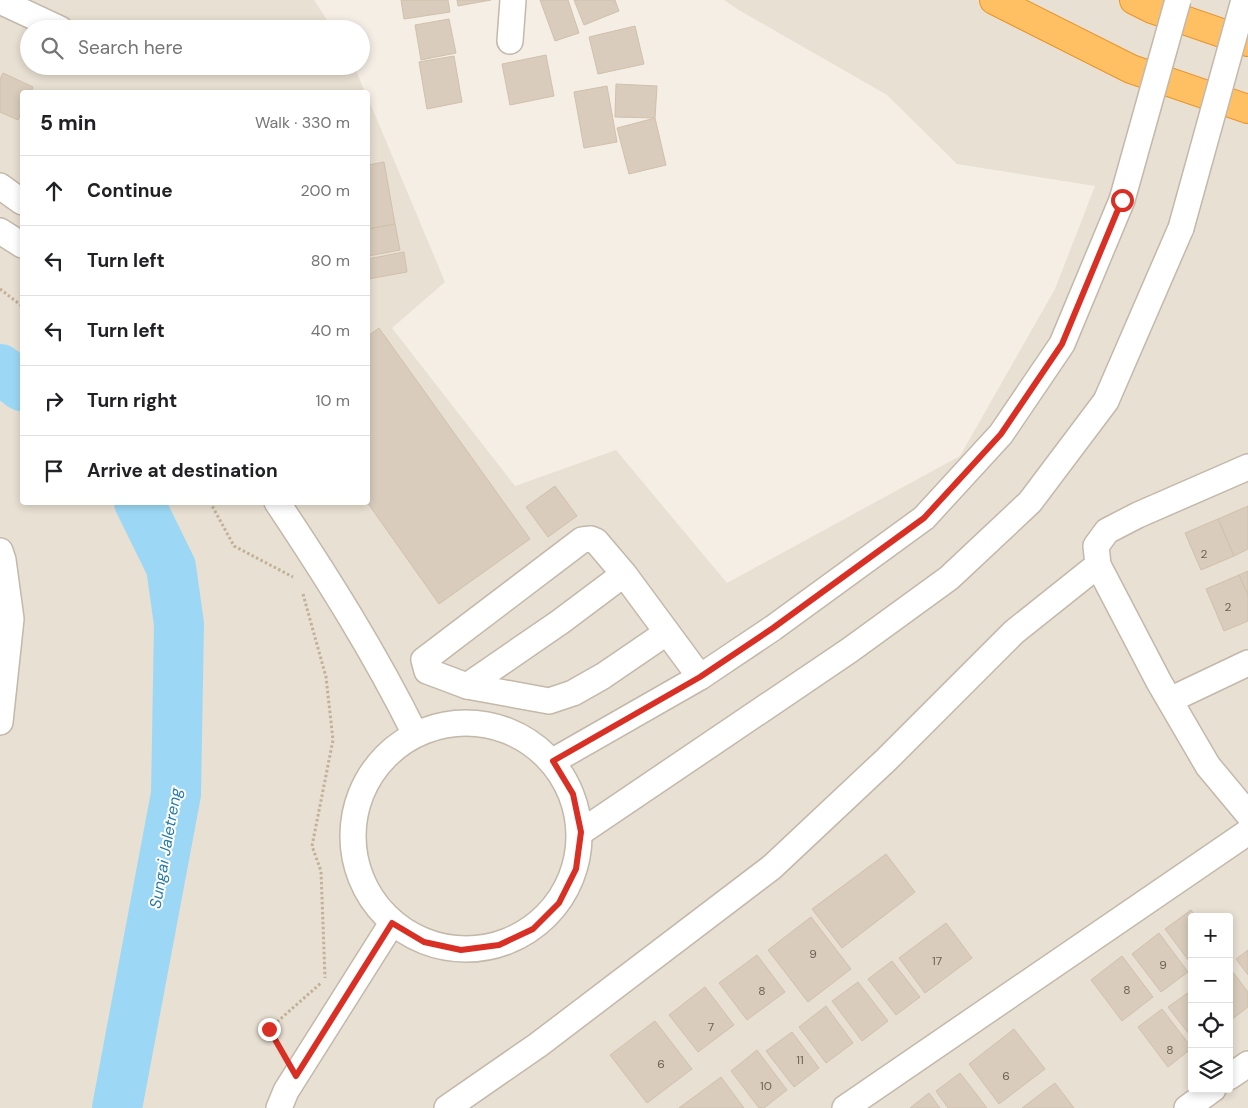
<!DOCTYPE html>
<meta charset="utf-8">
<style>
body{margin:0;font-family:"DM Sans",sans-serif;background:#f2f2f2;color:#202124}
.controls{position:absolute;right:15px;bottom:15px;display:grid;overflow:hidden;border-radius:5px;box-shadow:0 2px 8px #0003}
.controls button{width:45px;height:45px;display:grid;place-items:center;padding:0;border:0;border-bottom:1px solid #e0e0e0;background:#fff;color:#202124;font:25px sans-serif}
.stop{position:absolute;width:15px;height:15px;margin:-11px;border:4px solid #d93025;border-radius:50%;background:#fff}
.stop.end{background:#d93025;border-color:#fff;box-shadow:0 1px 5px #0008}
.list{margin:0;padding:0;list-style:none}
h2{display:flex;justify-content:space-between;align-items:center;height:65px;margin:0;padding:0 20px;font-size:21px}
h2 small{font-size:16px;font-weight:400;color:#757577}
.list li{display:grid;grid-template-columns:32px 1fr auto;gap:15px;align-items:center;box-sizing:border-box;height:70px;padding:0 20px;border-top:1px solid #e0e0e0}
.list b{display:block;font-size:19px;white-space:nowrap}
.list em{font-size:16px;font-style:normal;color:#757577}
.icon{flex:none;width:28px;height:28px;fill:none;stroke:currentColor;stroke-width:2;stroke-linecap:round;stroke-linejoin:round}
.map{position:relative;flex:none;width:1248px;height:1108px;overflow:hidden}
.search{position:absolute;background:#fff;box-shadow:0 2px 8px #0003;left:20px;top:20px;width:350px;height:55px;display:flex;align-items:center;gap:12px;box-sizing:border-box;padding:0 18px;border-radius:28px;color:#757577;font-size:19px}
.panel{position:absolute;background:#fff;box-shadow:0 2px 8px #0003;left:20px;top:90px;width:350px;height:415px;border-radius:5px}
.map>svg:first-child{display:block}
.residential{fill:#e8e0d2;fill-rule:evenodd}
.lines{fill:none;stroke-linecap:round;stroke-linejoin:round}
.river{stroke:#9cd8f5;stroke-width:50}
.building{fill:#d9ccbc;stroke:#d1c0ac}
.street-casing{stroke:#c3b8aa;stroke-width:28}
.highway-casing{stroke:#e8942a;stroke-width:30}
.path{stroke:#c2b097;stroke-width:3;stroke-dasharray:2.5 2.5;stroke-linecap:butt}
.street{stroke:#fff;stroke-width:25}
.highway{stroke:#ffc064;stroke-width:28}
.street-bridge-casing{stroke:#c3b8aa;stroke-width:28;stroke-linecap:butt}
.street-bridge{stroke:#fff;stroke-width:25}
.route{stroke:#d93025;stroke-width:6}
.labels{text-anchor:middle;stroke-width:4;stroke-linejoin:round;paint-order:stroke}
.number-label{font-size:12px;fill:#6b6256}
.water-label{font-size:16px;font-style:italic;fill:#247ba9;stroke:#fff}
</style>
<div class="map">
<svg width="1248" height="1108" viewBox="0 0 1248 1108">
<rect width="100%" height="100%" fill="#f4eee5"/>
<path class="residential" d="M0,0H314L333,29H29V66H354L365,92H22V502H368V98L445,282L392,328L515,486L616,450L727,583L960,456L1055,289L1095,186L957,164L887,95L737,9L724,0H1248V1108H0ZM1192,917H1229V1089H1192Z"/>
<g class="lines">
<g class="river">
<polyline points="0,369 22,386"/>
<polyline points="117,1108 176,794 179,624 171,567 139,502"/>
</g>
</g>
<g class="building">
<polygon points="401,0 448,0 450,12 404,19"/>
<polygon points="457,0 491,0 458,6"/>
<polygon points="540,0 568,0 579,33 555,41"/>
<polygon points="574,0 615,0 619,11 584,25"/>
<polygon points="449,19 456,53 421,60 415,25"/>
<polygon points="635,26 644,64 598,74 589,37"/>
<polygon points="546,55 554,96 510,105 502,64"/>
<polygon points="454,56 462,102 427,109 419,62"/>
<polygon points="3,73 33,87 31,92 22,92 22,111 18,120 0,112 0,79"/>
<polygon points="616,84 657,86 655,118 615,117"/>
<polygon points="607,86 617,142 584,148 574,92"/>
<polygon points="655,118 666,165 629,174 617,128"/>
<polygon points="384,162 395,224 368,229 368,165"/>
<polygon points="395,224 400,250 368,256 368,229"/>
<polygon points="404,252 407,272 368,279 368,259"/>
<polygon points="379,328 530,539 439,604 367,502 368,336"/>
<polygon points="555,486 577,516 548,537 526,507"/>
<polygon points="1248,506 1248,549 1234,556 1218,519"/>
<polygon points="1218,519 1234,556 1201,570 1185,533"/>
<polygon points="1248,571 1248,595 1239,575"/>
<polygon points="1239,575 1248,595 1248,621 1224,631 1206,589"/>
<polygon points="886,854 915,892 842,948 812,909"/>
<polygon points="1191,910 1196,917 1192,917 1192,965 1165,929"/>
<polygon points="811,917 851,969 808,1002 768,950"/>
<polygon points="946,923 972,958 925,993 899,958"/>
<polygon points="1159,933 1188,972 1161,992 1132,954"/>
<polygon points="1248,950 1248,975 1236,959"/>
<polygon points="757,955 785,992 747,1020 719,983"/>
<polygon points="1122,956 1153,997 1122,1021 1091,980"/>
<polygon points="892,961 920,997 896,1015 868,979"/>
<polygon points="1229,967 1248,992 1248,1007 1231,1020 1229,1018"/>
<polygon points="858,982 888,1021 862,1041 832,1001"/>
<polygon points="705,987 734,1025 698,1052 669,1015"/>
<polygon points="1192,990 1192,1038 1168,1007"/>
<polygon points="826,1006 853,1043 826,1063 799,1027"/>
<polygon points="1162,1009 1192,1048 1168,1067 1138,1027"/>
<polygon points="655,1021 692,1069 647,1103 610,1055"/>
<polygon points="1014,1029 1045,1069 999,1104 969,1064"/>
<polygon points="792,1032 819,1068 794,1087 766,1051"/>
<polygon points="757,1050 787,1090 764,1108 759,1108 731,1071"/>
<polygon points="960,1073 987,1108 948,1108 936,1091"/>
<polygon points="721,1077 744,1108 679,1108"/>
<polygon points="1055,1083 1074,1108 1022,1108"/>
<polygon points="929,1093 940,1108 910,1108"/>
</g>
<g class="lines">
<g class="street-casing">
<g id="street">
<polyline points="0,1 60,29"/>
<polyline points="510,41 513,0"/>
<polyline points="0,186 22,202"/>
<polyline points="0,231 22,245"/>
<path d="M277,502C327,577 375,653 415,734"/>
<polyline points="0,551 3,560 11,619 0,722"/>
<polyline points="1098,565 1159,682 1208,766 1248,814"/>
<polyline points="624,574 596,541 591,539 582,540 424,660 427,671 467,686 549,701 573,693 603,676 666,633"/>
<polyline points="467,686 560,622 624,574 700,677"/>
<polyline points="1170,700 1248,663"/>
<circle cx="466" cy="836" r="113"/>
<polyline points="553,761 700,677 773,628 924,518 1001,434 1062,344 1122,200"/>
<polyline points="581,832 850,650 949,578 1030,502 1106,401 1181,228"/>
<polyline points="1229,1077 1248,1064"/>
<polyline points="279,1108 286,1091 392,923"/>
<polyline points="447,1108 538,1045 772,867 886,760 1014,632 1098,565 1096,546 1107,531 1138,515 1248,467"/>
<polyline points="845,1108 1248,832"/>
<polyline points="1187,1108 1213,1089"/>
</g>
</g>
<g class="highway-casing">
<g id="highway">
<polyline points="994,0 1131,69 1248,109"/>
<polyline points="1134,0 1152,9 1248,42"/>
</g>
</g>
<g class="path">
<polyline points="0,289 22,306"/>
<polyline points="210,502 234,546 293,577"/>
<polyline points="303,594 326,677 333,740 312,846 321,871 325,978"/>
<polyline points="281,1050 269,1029 321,983"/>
</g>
<use href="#street" class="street"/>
<use href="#highway" class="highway"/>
<g class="street-bridge-casing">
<g id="street-bridge">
<polyline points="1122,200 1178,0"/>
<polyline points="1181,228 1244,0"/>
</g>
</g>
<use href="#street-bridge" class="street-bridge"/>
</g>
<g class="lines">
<polyline class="route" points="269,1029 296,1076 392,923 424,942 461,950 499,945 533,929 559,903 576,869 581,832 573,794 553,761 700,677 773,628 924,518 1001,434 1062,344 1122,200"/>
</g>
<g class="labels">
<g class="number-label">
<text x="1204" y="558">2</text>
<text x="1228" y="611">2</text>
<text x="813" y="958">9</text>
<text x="937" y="965">17</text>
<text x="1163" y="969">9</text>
<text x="1127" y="994">8</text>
<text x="762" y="995">8</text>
<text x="711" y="1031">7</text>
<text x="1170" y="1054">8</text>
<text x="800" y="1064">11</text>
<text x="661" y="1068">6</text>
<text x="1006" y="1080">6</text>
<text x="766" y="1090">10</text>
</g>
<g class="water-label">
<text transform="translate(165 848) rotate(-80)" y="6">Sungai Jaletreng</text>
</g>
</g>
</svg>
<div class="controls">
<button>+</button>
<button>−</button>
<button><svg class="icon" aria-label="locate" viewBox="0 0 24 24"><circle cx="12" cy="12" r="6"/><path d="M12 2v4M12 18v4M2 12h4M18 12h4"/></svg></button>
<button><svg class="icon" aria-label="layers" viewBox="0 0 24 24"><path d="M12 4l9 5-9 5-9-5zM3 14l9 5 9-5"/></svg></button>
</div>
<div class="stop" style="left:1122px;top:200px"></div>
<div class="stop end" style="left:269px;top:1029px"></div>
<div class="search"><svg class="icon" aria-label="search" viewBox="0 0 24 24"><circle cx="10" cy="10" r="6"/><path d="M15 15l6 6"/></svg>Search here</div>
<section class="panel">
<h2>5 min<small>Walk · 330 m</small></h2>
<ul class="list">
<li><svg class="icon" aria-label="ahead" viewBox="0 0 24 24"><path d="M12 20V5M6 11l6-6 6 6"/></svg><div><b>Continue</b></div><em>200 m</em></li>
<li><svg class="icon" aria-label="left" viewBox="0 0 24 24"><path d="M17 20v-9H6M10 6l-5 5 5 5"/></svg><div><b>Turn left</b></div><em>80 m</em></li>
<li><svg class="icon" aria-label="left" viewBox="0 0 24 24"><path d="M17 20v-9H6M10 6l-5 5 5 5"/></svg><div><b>Turn left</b></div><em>40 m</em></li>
<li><svg class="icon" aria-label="right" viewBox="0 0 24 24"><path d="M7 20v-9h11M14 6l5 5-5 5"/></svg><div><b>Turn right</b></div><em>10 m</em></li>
<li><svg class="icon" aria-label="arrive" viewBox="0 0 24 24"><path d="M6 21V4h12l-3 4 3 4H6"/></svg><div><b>Arrive at destination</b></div></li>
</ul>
</section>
</div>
